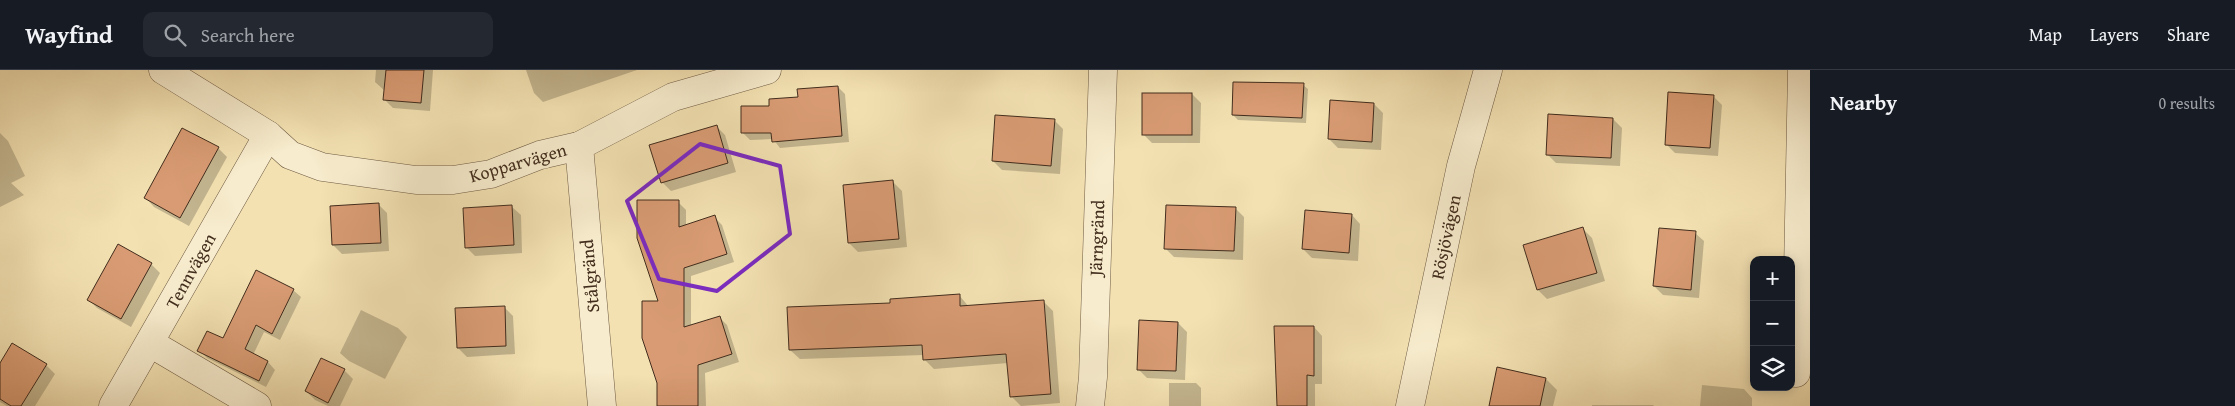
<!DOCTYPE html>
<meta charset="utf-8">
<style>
body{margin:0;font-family:"Gentium Book Plus",serif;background:#242831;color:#f1f3f6}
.controls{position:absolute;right:15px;bottom:15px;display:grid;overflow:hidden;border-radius:10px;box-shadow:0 2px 12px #0003}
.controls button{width:45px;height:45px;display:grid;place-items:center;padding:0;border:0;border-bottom:1px solid #363941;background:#171b24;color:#f1f3f6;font:25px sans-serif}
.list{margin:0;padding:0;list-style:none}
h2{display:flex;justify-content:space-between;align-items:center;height:65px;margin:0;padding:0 20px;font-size:21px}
h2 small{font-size:16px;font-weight:400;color:#9ea1a6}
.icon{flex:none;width:28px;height:28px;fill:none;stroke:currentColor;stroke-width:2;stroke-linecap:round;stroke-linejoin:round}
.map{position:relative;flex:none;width:1810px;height:336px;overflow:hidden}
header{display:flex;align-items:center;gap:30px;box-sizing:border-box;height:70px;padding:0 25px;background:#171b24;border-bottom:1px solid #363941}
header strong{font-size:24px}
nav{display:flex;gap:28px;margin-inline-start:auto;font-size:18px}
.search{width:350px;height:45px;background:#242831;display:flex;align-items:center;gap:12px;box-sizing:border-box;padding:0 18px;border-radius:10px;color:#9ea1a6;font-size:19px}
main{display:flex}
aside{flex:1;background:#171b24}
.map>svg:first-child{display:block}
.shadow{fill:#0003}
.building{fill:#d89b73;stroke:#422d1d}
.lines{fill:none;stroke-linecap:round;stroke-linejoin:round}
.minor-casing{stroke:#6e5a42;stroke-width:29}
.minor{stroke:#f7eccd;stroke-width:28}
.marked{fill:none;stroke:#7b2cbf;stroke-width:4;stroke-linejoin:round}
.labels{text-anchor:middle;stroke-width:5;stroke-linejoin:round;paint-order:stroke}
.street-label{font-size:18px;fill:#422d1d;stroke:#f7eccd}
</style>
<header>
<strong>Wayfind</strong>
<div class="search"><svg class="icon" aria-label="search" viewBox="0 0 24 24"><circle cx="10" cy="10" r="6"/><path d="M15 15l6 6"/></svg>Search here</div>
<nav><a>Map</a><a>Layers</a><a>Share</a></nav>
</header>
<main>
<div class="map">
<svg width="1810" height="336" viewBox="0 0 1810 336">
<rect width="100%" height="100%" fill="#f3e1b2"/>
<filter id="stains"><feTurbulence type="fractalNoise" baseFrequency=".004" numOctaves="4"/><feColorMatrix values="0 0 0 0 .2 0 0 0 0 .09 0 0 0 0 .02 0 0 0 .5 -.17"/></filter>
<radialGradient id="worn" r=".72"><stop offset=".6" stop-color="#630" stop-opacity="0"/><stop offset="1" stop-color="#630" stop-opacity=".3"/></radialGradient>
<g class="shadow">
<polygon points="376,0 433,0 430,41 393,38 384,29 385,21 375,12"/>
<polygon points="526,0 637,0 543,32 534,23"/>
<polygon points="1303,15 1308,19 1306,53 1238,50 1233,45"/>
<polygon points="838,17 845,24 849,72 780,78 773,69 750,70 742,62 770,37"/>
<polygon points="1192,24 1201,33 1200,73 1152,73 1143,64"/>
<polygon points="1713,26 1722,35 1718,86 1675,83 1666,74"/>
<polygon points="1374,34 1383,43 1381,80 1338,78 1329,69"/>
<polygon points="1613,49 1622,58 1620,96 1556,93 1547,84"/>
<polygon points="1054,50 1063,59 1060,104 1002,100 993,91"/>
<polygon points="716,56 725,65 736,102 671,121 662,112"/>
<polygon points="0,63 8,71 25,106 11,113 24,125 0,137"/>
<polygon points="218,78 227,87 189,156 154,137 146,128"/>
<polygon points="893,112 902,121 907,177 858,182 849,173"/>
<polygon points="678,132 686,140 686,156 714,147 722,155 734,192 691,206 691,256 719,247 727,255 739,292 705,303 706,336 658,336 659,232"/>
<polygon points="378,134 387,143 389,181 342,184 333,175"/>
<polygon points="512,137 521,145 522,183 475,186 466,177"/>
<polygon points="1235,138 1244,147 1243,190 1174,187 1166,179"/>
<polygon points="1352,145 1360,154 1358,191 1312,188 1303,179"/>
<polygon points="1583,159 1592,168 1605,211 1547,229 1538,220 1525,176"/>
<polygon points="1695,163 1704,171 1699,228 1663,225 1654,216"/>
<polygon points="118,176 151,194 160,203 131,257 97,238 88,229"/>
<polygon points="293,220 301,227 280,270 264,262 253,285 268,292 275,300 266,317 207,288 199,280 224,270"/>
<polygon points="959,225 969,237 1043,231 1053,241 1060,333 1021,336 1011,326 1008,293 934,299 924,289 924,285 800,289 790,280 891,234"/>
<polygon points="504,237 513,246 515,284 467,287 458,278"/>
<polygon points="361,240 398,258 407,267 385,309 349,291 340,283"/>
<polygon points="1178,253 1187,262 1185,310 1147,308 1138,299"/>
<polygon points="1314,257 1322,266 1322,314 1315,314 1315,336 1278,336"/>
<polygon points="0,295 46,295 55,304 35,336 7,336 0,332"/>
<polygon points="344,300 353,309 340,336 328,336 315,330 306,321"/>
<polygon points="1546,309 1557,320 1553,336 1490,336"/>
<polygon points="1169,313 1196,313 1201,318 1201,336 1169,336"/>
<polygon points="1702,315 1744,319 1752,328 1752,336 1700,336"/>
<polygon points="1592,335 1653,335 1654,336 1592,336"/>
</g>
<g class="building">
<polygon points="386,0 424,0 421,33 383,30"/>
<polygon points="1233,12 1304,13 1302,48 1232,45"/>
<polygon points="838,16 842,66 772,72 771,63 741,63 741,36 769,36 769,29 798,27 797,19"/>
<polygon points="1668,22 1714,25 1710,78 1665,75"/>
<rect x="1142" y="23" width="50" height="42"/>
<polygon points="1330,30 1374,33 1372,72 1328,69"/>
<polygon points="1548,44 1613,48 1611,88 1546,85"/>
<polygon points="995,45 1055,49 1051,96 992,91"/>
<polygon points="717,55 728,93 661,113 649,75"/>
<polygon points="182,58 219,77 180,148 144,128"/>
<polygon points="893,110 899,169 848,173 843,115"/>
<polygon points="637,130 679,130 679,157 715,145 727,184 684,198 684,257 720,246 732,284 698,295 698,336 657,336 657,313 642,268 642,231 658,231 637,168"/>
<polygon points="379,133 381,173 332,175 330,136"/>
<polygon points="512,135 514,175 465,178 463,138"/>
<polygon points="1166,135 1236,137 1234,181 1164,179"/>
<polygon points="1305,140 1352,144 1349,183 1302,179"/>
<polygon points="1583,157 1597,203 1537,220 1523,175"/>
<polygon points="1659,158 1696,161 1691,220 1653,216"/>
<polygon points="118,174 152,193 121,249 87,230"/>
<polygon points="256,200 294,219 272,264 256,255 245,279 268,291 259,311 197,281 207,261 223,268"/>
<polygon points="960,224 960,236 1044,230 1051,324 1010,327 1006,284 923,290 922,275 789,280 787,237 890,233 890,229"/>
<polygon points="505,236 506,276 457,278 455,238"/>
<polygon points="1139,250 1178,252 1176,301 1137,300"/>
<polygon points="1274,256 1314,256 1314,306 1307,305 1307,336 1277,336"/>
<polygon points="12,273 47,294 21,336 11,336 0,329 0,293"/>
<polygon points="321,288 345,299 328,333 305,321"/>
<polygon points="1497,297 1546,308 1540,336 1489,336"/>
</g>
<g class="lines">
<g class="minor-casing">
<g id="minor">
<polyline points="163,0 268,65 290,85 322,97 416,110 453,110 491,104 540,85 579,76 673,27 767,0"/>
<polyline points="579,76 602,336"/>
<polyline points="150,273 257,336"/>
<polyline points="1796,303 1802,0"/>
<polyline points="113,336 268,65"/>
<polyline points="1090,336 1093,307 1103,0"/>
<polyline points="1410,336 1461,96 1488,0"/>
</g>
</g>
<use href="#minor" class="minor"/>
</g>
<path class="marked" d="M700,74L780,96L790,164L717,221L659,209L627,131Z"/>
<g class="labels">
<g class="street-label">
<text transform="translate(518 93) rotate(-16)" y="6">Kopparvägen</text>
<text transform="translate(1446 167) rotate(-78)" y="6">Rösjövägen</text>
<text transform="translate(1097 168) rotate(-88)" y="6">Järngränd</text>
<text transform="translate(191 201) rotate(-61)" y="6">Tennvägen</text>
<text transform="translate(590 206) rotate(-95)" y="6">Stålgränd</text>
</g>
</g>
<rect width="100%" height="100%" filter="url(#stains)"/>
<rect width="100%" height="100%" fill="url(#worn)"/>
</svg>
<div class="controls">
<button>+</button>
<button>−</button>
<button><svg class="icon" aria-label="layers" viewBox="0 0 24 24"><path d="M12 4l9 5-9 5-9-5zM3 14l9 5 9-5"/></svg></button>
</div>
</div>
<aside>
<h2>Nearby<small>0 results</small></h2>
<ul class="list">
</ul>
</aside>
</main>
